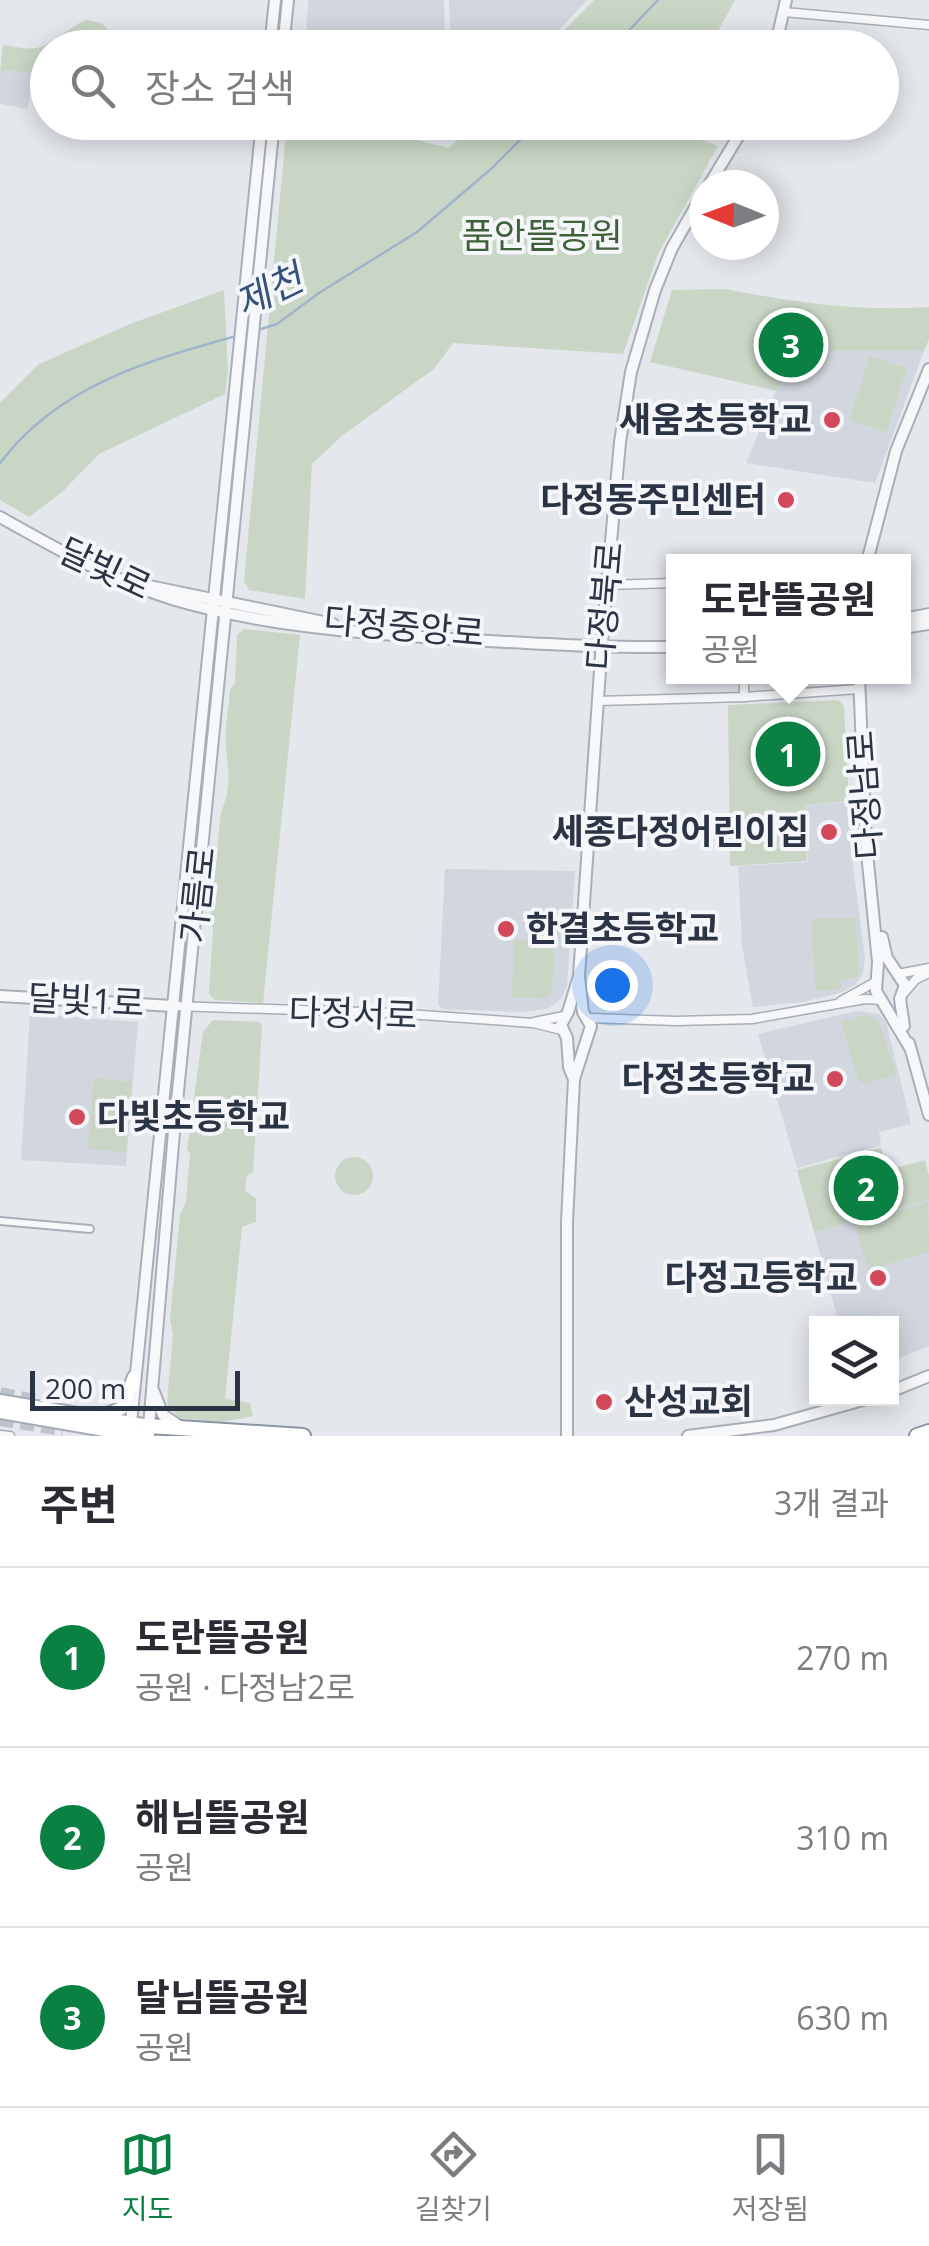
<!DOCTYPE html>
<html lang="ko">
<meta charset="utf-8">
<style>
body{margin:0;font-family:"Open Sans","Noto Sans KR",sans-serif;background:#f2f2f3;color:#2b2b33}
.controls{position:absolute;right:30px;bottom:30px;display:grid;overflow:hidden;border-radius:0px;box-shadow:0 5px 25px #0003}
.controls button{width:90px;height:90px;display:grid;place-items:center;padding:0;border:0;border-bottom:2px solid #e1e1e2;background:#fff;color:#2b2b33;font:50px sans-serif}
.compass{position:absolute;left:689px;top:170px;width:90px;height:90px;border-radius:50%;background:#fff;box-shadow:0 5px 25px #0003;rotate:271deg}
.scale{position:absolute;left:30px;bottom:25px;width:210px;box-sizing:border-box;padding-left:10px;border:5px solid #2b3445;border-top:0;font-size:28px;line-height:35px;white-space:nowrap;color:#2b3445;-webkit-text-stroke:8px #f4f6f9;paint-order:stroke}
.you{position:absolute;left:612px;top:985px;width:35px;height:35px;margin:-25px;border:8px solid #fff;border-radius:50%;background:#1a73e8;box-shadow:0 0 0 15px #1a73e833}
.badge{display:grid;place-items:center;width:65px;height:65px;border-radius:50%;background:#0b8043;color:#fff;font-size:32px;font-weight:700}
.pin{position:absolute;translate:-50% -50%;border:5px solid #fff;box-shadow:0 2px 10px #0006}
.popup{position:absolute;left:666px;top:554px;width:245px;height:130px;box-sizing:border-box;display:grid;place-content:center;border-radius:0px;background:#fff;filter:drop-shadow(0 2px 8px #0005);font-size:32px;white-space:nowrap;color:#7c7c81}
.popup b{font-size:38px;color:#2b2b33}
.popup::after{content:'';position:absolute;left:50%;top:100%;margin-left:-20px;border:20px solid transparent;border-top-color:#fff}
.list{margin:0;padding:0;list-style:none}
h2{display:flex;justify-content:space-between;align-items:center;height:130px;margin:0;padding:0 40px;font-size:42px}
h2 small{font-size:32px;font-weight:400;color:#7c7c81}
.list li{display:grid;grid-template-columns:65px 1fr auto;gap:30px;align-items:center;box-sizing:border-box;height:180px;padding:0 40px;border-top:2px solid #e1e1e2}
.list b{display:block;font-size:38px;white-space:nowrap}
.list p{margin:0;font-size:32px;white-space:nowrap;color:#7c7c81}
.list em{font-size:32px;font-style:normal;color:#7c7c81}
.icon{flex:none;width:55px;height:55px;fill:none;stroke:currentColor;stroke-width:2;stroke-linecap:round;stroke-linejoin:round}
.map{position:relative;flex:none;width:929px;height:1436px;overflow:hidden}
.search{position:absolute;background:#fff;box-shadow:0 5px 25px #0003;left:30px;right:30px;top:30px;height:110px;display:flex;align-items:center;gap:25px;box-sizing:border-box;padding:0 35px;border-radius:55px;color:#7c7c81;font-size:38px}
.sheet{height:670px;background:#fff}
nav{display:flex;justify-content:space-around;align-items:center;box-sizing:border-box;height:140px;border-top:2px solid #e1e1e2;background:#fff;font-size:28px;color:#7c7c81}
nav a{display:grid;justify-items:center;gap:5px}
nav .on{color:#0b8043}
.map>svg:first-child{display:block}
.built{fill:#d2d6de}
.green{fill:#c9d6c5}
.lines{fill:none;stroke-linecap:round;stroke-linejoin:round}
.stream{stroke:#9fb4cc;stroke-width:2.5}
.trunk-tunnel{stroke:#bfc3cb;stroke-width:14;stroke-dasharray:14 7;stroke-linecap:butt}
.pedestrian-casing{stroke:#a9aeb7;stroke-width:10}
.minor-casing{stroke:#a9aeb7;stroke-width:11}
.tertiary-casing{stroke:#a9aeb7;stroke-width:14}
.primary-casing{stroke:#a3abb8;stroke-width:16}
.trunk-casing{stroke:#8b94a3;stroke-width:18}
.pedestrian{stroke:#f7f8fa;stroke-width:6}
.minor{stroke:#f7f8fa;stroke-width:8}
.tertiary{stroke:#f7f8fa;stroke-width:10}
.primary{stroke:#fff;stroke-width:12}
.trunk{stroke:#fff;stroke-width:14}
.poi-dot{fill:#d1495b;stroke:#f4f6f9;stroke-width:4}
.labels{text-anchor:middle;stroke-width:8;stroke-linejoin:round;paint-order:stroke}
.park-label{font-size:35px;fill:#3f6138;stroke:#f4f6f9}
.poi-label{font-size:35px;font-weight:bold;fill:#2b3445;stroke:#f4f6f9;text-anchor:end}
.street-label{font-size:35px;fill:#2b3445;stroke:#f4f6f9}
.water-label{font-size:38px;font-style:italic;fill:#34527a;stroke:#f4f6f9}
</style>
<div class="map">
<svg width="929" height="1436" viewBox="0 0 929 1436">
<rect width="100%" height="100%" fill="#e4e7ec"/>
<g class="built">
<polygon points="308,0 444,0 445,47 305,48"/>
<polygon points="449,0 587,0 542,48 451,47"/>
<polygon points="11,70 35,74 27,109 0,104 0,72"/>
<polygon points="793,350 924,351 875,483 746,463"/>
<polygon points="849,802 852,859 865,958 863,974 856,984 843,992 803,1002 753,1007 742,945 738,866 808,862 805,805"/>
<polygon points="445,869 575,871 567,986 561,999 549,1008 524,1012 443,1009 438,1005"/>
<polygon points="857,1011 879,1014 886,1022 911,1124 879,1132 881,1145 797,1168 758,1034"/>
<polygon points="30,1014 138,1022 126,1166 21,1160"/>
<polygon points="929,1200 929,1346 892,1361 892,1324 839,1323 814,1232"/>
</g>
<g class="green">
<polygon points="594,0 735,0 709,47 548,47"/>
<path d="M86,20L101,23L128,47L48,48L47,76L11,70L0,72L3,45C13,46 26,50 36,48C53,45 69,27 86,20Z"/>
<polygon points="287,123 346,123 449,148 475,123 684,123 682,132 718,146 658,254 623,354 453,343 434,369 343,435 312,464 305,599 249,590 244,581"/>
<path d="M725,289C793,302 860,312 929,307V339L924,351L794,350L777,391L650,362L672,290Z"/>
<polygon points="224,290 228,372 225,394 99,454 62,492 29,517 0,500 0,403 39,364 130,324"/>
<polygon points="870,356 907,368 886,432 849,420"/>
<path d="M244,629L300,635L263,1003L215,1000L209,994L213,929L210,921L221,812C231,790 229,771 226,748C224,730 229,708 230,690L235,683L237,635Z"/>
<polygon points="838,700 844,706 849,801 805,805 807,861 730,866 728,705"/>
<polygon points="855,918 859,973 855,978 842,979 840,974 841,989 816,991 811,924 815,919"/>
<polygon points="514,940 554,942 552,994 547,998 512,997"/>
<polygon points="866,1015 878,1020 896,1074 865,1084 858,1079 841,1022"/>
<polygon points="213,1020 260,1022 262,1027 253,1173 247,1175 245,1191 256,1198 256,1222 242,1227 225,1399 250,1403 253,1416 222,1422 179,1418 167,1403 173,1335 170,1319 180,1215 186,1201 190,1154 187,1149 203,1032"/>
<polygon points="94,1078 132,1082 126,1152 88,1149"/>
<polygon points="881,1148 887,1170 925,1160 929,1176 929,1200 814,1232 797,1170"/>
<circle cx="354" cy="1176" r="19"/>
<polygon points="928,1202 929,1252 868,1270 855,1224"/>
</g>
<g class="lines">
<g class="stream">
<polyline points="612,48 658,0"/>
<polyline points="258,330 277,324 319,293 417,232 491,169 538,122"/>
<path d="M0,463C59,385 147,361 236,336"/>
</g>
<g class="trunk-tunnel">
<polyline points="0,1394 39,1402"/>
<polyline points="0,1419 63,1429"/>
</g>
<g class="pedestrian-casing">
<polyline id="pedestrian" points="0,1221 90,1229"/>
</g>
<g class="minor-casing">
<g id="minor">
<polyline points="784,12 929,25"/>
<polyline points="607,585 673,583"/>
<polyline points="744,676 744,697"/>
<polyline points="597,701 744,697 859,689"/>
<polyline points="898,974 929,968"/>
<polyline points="905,992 916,979 929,973"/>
<polyline points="841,1001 877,981"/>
<polyline points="173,1006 393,1013 533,1023 562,1030"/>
<polyline points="589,1018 676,1021 752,1019 865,999 882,1000"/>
<polyline points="534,1022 564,1016"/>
<polyline points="0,1435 10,1436"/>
</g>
</g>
<g class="tertiary-casing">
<g id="tertiary">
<polyline points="270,48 275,0"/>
<polyline points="283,48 288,0"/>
<polyline points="775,48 786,0"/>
<polyline points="709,185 745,125"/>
<path d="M0,517C55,548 111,580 172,599C262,626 358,633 452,639C526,643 599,648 673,647"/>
<polyline points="867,562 896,451 929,369"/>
<polyline points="149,586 333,624"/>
<polyline points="903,619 929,614"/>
<polyline points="903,628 929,624"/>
<polyline points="859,676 866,843 878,962 876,991 910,1048"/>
<polyline points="882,937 887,958 905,985 900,999 904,1026"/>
<polyline points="0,996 173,1006"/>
<polyline points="909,1043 929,1115"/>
<polyline points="574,1079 569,1067 567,1038 561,1025 568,1012 579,976 602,641 620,442 631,372 655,290 672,248 704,192"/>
<polyline points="892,1391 929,1376"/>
<polyline points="154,1392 163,1415 178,1425"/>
<polyline points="131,1423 262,122"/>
<polyline points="149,1426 174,1132 274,122"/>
<polyline points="567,1436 567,1222 574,1079 591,1026 583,1012 579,977"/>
<polyline points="688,1436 774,1425 870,1398"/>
</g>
</g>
<g class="primary-casing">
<g id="primary">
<polyline points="0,1401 149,1426 148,1436"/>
<polyline points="0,1412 139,1436"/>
<polyline points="100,1417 122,1408 134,1377"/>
</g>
</g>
<g class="trunk-casing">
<g id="trunk">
<polyline points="149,1426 303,1436"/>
<polyline points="917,1436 929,1432"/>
</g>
</g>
<use href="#pedestrian" class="pedestrian"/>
<use href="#minor" class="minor"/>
<use href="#tertiary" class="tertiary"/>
<use href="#primary" class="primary"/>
<use href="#trunk" class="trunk"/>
</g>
<g class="poi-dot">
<circle cx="832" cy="420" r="10"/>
<circle cx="786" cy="500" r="10"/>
<circle cx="829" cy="832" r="10"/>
<circle cx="506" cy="929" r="10"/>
<circle cx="835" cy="1079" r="10"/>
<circle cx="77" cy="1117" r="10"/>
<circle cx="878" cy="1278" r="10"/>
<circle cx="604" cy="1402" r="10"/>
</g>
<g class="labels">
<g class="park-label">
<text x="542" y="248">품안뜰공원</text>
</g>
<g class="poi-label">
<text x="812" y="432">새움초등학교</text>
<text x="766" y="512">다정동주민센터</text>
<text x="809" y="844">세종다정어린이집</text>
<text x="526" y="941" text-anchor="start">한결초등학교</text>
<text x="815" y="1091">다정초등학교</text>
<text x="97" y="1129" text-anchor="start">다빛초등학교</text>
<text x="858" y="1290">다정고등학교</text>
<text x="624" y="1414" text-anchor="start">산성교회</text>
</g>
<g class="street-label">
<text transform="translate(105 569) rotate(25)" y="12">달빛로</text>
<text transform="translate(605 606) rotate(-85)" y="12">다정북로</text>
<text transform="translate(404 627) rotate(5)" y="12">다정중앙로</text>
<text transform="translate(865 795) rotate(-94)" y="12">다정남로</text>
<text transform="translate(198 895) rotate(-84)" y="12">가름로</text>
<text transform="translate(86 1001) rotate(3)" y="12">달빛1로</text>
<text transform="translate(353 1014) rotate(2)" y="12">다정서로</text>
</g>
<g class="water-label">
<text transform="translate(269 291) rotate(-26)" y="13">제천</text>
</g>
</g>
</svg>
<div class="controls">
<button><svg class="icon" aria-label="layers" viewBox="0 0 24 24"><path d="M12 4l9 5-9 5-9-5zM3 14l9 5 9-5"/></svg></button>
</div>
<svg class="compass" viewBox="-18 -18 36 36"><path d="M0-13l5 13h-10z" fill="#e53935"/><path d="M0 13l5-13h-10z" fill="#7c7c81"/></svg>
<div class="scale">200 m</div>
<div class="you"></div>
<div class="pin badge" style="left:788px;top:754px">1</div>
<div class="popup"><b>도란뜰공원</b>공원</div>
<div class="pin badge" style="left:866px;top:1188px">2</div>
<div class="pin badge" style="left:791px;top:345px">3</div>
<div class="search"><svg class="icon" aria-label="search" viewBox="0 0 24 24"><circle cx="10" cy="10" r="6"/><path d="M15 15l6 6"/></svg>장소 검색</div>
</div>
<section class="sheet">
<h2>주변<small>3개 결과</small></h2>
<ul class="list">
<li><span class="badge">1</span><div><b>도란뜰공원</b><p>공원 · 다정남2로</p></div><em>270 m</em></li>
<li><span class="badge">2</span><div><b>해님뜰공원</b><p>공원</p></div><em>310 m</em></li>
<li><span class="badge">3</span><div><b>달님뜰공원</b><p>공원</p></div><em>630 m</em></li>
</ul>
</section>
<nav>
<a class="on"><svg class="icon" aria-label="map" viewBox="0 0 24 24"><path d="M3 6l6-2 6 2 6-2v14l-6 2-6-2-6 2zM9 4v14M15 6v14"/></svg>지도</a>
<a><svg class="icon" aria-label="directions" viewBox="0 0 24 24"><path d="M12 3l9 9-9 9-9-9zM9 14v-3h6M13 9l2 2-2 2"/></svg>길찾기</a>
<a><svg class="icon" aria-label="saved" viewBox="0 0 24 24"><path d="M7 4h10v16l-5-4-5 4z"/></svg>저장됨</a>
</nav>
